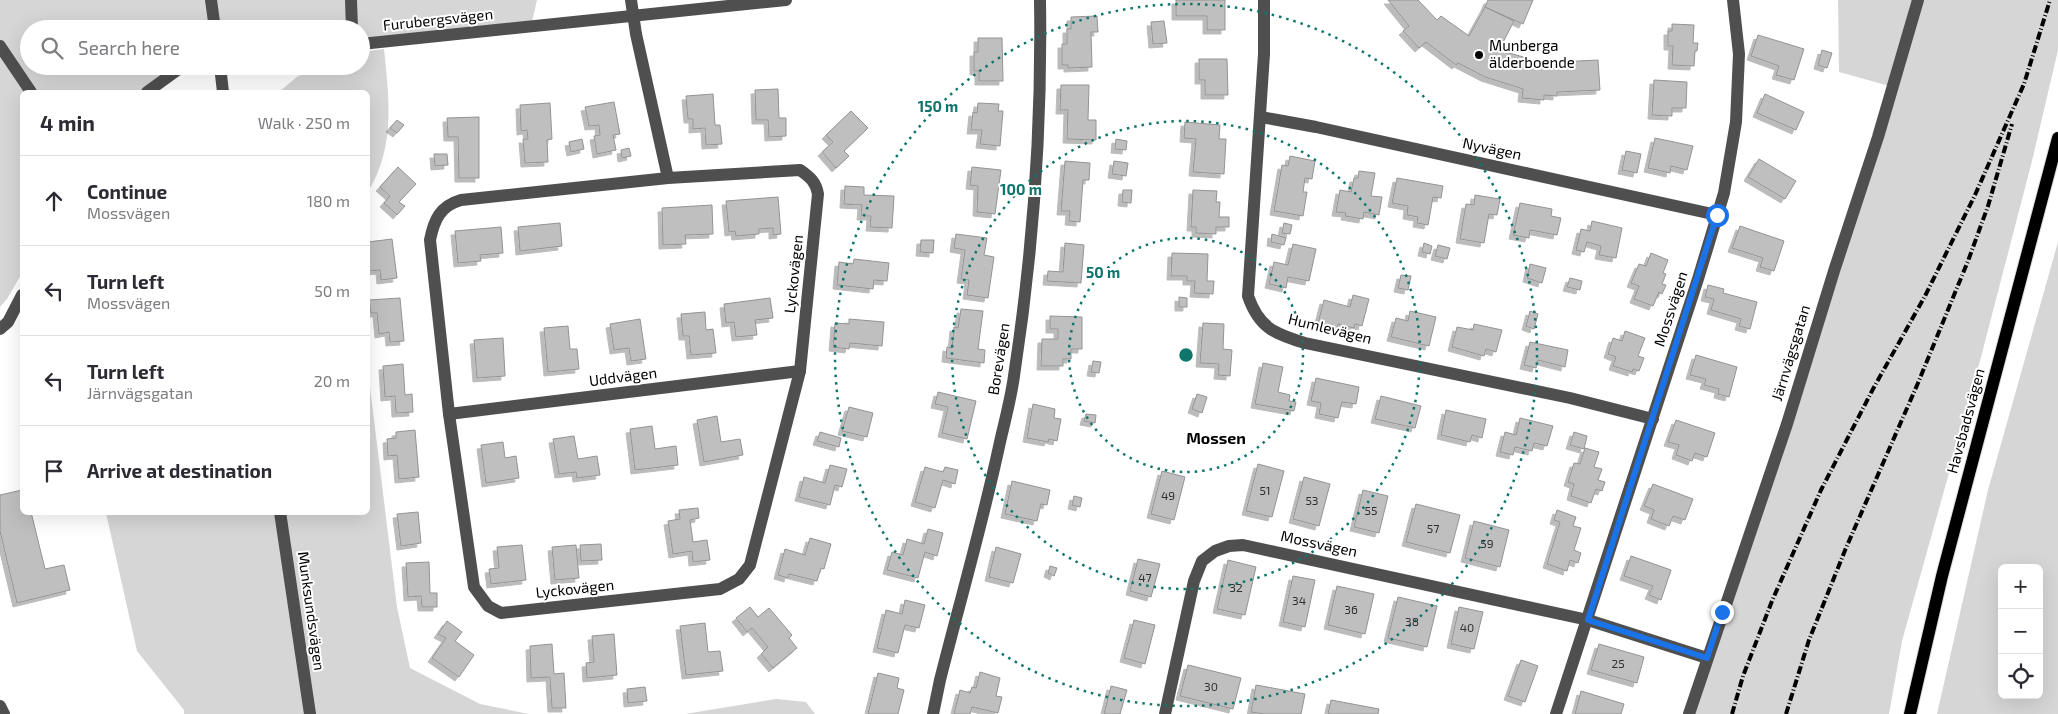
<!DOCTYPE html>
<meta charset="utf-8">
<style>
body{margin:0;font-family:"Exo 2",sans-serif;background:#f2f2f3;color:#2b2b33}
.controls{position:absolute;right:15px;bottom:15px;display:grid;overflow:hidden;border-radius:8px;box-shadow:0 5px 20px #0002}
.controls button{width:45px;height:45px;display:grid;place-items:center;padding:0;border:0;border-bottom:1px solid #e1e1e2;background:#fff;color:#2b2b33;font:25px sans-serif}
.stop{position:absolute;width:15px;height:15px;margin:-11px;border:4px solid #1a73e8;border-radius:50%;background:#fff}
.stop.end{background:#1a73e8;border-color:#fff;box-shadow:0 1px 5px #0008}
.list{margin:0;padding:0;list-style:none}
h2{display:flex;justify-content:space-between;align-items:center;height:65px;margin:0;padding:0 20px;font-size:21px}
h2 small{font-size:16px;font-weight:400;color:#7c7c81}
.list li{display:grid;grid-template-columns:32px 1fr auto;gap:15px;align-items:center;box-sizing:border-box;height:90px;padding:0 20px;border-top:1px solid #e1e1e2}
.list b{display:block;font-size:19px;white-space:nowrap}
.list p{margin:0;font-size:16px;white-space:nowrap;color:#7c7c81}
.list em{font-size:16px;font-style:normal;color:#7c7c81}
.icon{flex:none;width:28px;height:28px;fill:none;stroke:currentColor;stroke-width:2;stroke-linecap:round;stroke-linejoin:round}
.map{position:relative;flex:none;width:2058px;height:714px;overflow:hidden}
.search{position:absolute;background:#fff;box-shadow:0 5px 20px #0002;left:20px;top:20px;width:350px;height:55px;display:flex;align-items:center;gap:12px;box-sizing:border-box;padding:0 18px;border-radius:28px;color:#7c7c81;font-size:19px}
.panel{position:absolute;background:#fff;box-shadow:0 5px 20px #0002;left:20px;top:90px;width:350px;height:425px;border-radius:8px}
.map>svg:first-child{display:block}
.green{fill:#d6d6d6;fill-rule:evenodd}
.building{fill:#bfbfbf;stroke:#939393;filter:url(#shadow)}
.lines{fill:none;stroke-linecap:round;stroke-linejoin:round}
.major-casing{stroke:#dbdbdb;stroke-width:14}
.minor{stroke:#4f4f4f;stroke-width:12}
.major{stroke:#000;stroke-width:12}
.rail{stroke:#000;stroke-width:4;stroke-dasharray:8 2.5 1 2.5;stroke-linecap:butt}
.route{stroke:#1a73e8;stroke-width:6}
.ring{fill:none;stroke:#0f766e;stroke-width:2.5;stroke-dasharray:2.5 5}
.poi-dot{fill:#000;stroke:#fff;stroke-width:2}
.labels{text-anchor:middle;stroke-width:4;stroke-linejoin:round;paint-order:stroke}
.number-label{font-size:12px;fill:#303030}
.street-label{font-size:15px;fill:#000;stroke:#fff}
.poi-label{font-size:15px;fill:#000;stroke:#fff;text-anchor:start}
.neighbourhood-label{font-size:16px;font-weight:bold;fill:#000;stroke:#fff}
.centre{fill:#0f766e;stroke:#fff;stroke-width:2.5}
.ring-label{font-size:15px;text-anchor:middle;font-weight:bold;fill:#0f766e;stroke:#fff;stroke-width:4;stroke-linejoin:round;paint-order:stroke}
</style>
<div class="map">
<svg width="2058" height="714" viewBox="0 0 2058 714">
<defs>
<filter id="shadow"><feDropShadow dx="-4" dy="4" stdDeviation="0" flood-color="#0004"/></filter>
</defs>
<rect width="100%" height="100%" fill="#fff"/>
<g class="green">
<polygon points="0,0 537,0 531,26 361,46 361,29 29,29 29,66 202,66 159,84 148,92 22,92 22,273 7,299 0,307"/>
<polygon points="1838,0 2058,0 2058,50 2032,161 1975,380 1902,641 1889,714 1689,714 1893,87 1839,72"/>
<path d="M384,49C389,100 396,145 368,192V92H279L298,76L335,66H361V52Z"/>
<path d="M2058,242V714H1937L1988,490ZM2002,568H2039V695H2002Z"/>
<polygon points="368,371 397,607 410,668 480,704 529,714 184,714 184,710 137,651 106,513 368,512"/>
<polygon points="776,699 806,702 815,714 685,714"/>
</g>
<g class="building">
<polygon points="1176,0 1225,0 1225,30 1207,30 1207,16 1176,16"/>
<polygon points="1388,0 1418,0 1437,20 1441,16 1469,36 1485,7 1514,21 1499,50 1530,59 1529,66 1558,69 1558,62 1598,60 1600,90 1557,92 1557,96 1544,95 1544,100 1522,98 1523,89 1485,77 1458,63 1456,65 1426,42 1419,48 1403,31 1409,26"/>
<polygon points="1488,0 1533,0 1523,24 1485,7"/>
<polygon points="1097,16 1098,32 1091,32 1092,67 1068,68 1068,65 1062,65 1062,44 1067,44 1067,29 1071,29 1071,17"/>
<polygon points="1164,21 1167,43 1153,44 1151,22"/>
<polygon points="1672,24 1694,25 1693,43 1698,43 1697,51 1695,51 1694,66 1672,65 1673,46 1668,46 1668,31 1672,31"/>
<polygon points="1758,35 1804,49 1794,80 1776,75 1779,66 1751,56"/>
<polygon points="978,38 1002,38 1003,81 979,81 979,71 974,71 974,52 978,52"/>
<polygon points="1822,50 1832,53 1827,68 1818,65"/>
<polygon points="1199,59 1227,59 1228,95 1205,95 1205,80 1199,80"/>
<polygon points="1654,80 1687,82 1686,108 1672,108 1672,116 1652,115"/>
<polygon points="1061,85 1089,85 1088,120 1096,120 1096,140 1067,139 1068,110 1060,110"/>
<polygon points="778,89 779,118 786,118 786,136 769,137 768,120 756,120 755,90"/>
<polygon points="713,94 715,125 720,125 722,144 706,145 705,128 693,129 693,119 688,119 686,96"/>
<polygon points="1765,94 1804,112 1796,130 1757,113"/>
<polygon points="614,102 620,134 613,135 616,150 597,154 594,136 600,135 599,125 589,126 585,107"/>
<polygon points="550,103 552,139 547,140 548,162 525,163 523,139 528,139 527,130 521,131 520,105"/>
<polygon points="978,103 999,104 998,111 1003,111 1000,146 980,144 982,130 971,130 973,112 977,113"/>
<polygon points="851,111 868,128 844,151 849,156 836,168 822,152 833,142 826,135"/>
<polygon points="479,117 479,178 459,178 458,137 448,137 447,118"/>
<polygon points="397,120 404,125 397,133 390,128"/>
<polygon points="1185,122 1220,125 1219,139 1226,139 1224,174 1193,172 1196,139 1184,138"/>
<polygon points="1655,138 1693,146 1687,170 1671,166 1670,173 1648,168"/>
<polygon points="582,139 584,149 571,152 569,142"/>
<polygon points="1116,139 1127,141 1126,150 1115,149"/>
<polygon points="629,148 631,156 622,158 621,150"/>
<polygon points="1626,151 1641,154 1637,173 1622,170"/>
<polygon points="434,154 447,154 448,165 435,166"/>
<polygon points="1290,156 1315,161 1312,179 1305,178 1303,192 1307,192 1303,216 1274,211 1282,165 1288,166"/>
<polygon points="1759,159 1796,181 1785,199 1748,177"/>
<polygon points="1065,161 1090,163 1089,180 1083,180 1080,222 1069,221 1070,211 1061,211"/>
<polygon points="1114,161 1128,163 1126,176 1112,174"/>
<polygon points="398,167 416,184 399,202 405,206 397,215 384,203 390,196 380,187"/>
<polygon points="972,167 1001,170 995,214 977,212 978,186 970,185"/>
<polygon points="1359,171 1375,173 1371,196 1382,197 1379,215 1364,212 1363,219 1345,216 1346,213 1336,212 1340,190 1351,192 1354,178 1358,178"/>
<polygon points="1397,178 1443,186 1441,198 1433,197 1428,225 1417,223 1418,217 1407,215 1408,206 1392,203"/>
<polygon points="845,186 864,187 864,195 894,196 892,228 870,227 871,216 861,216 862,205 844,204"/>
<polygon points="1123,190 1132,190 1131,203 1122,202"/>
<polygon points="1193,190 1217,191 1216,202 1220,202 1219,217 1229,217 1229,227 1216,227 1216,234 1196,233 1196,227 1191,227"/>
<polygon points="1475,195 1500,199 1497,215 1489,214 1484,243 1460,239 1466,204 1474,205"/>
<polygon points="778,197 781,234 773,235 773,228 759,229 759,234 736,236 735,231 729,232 726,201"/>
<polygon points="1520,203 1552,209 1551,216 1561,218 1557,235 1530,230 1529,238 1513,235"/>
<polygon points="712,205 713,234 685,235 686,244 663,245 662,208"/>
<polygon points="1592,221 1622,228 1616,258 1599,255 1601,246 1587,242 1584,252 1576,250 1581,229 1590,231"/>
<polygon points="560,223 562,246 520,251 518,227"/>
<polygon points="1284,223 1292,225 1290,234 1282,233"/>
<polygon points="1740,226 1784,241 1774,271 1760,267 1763,258 1732,248"/>
<polygon points="501,227 503,253 480,255 481,261 458,263 455,231"/>
<polygon points="956,234 987,238 984,255 994,257 988,298 967,295 969,280 961,279 965,250 954,248"/>
<polygon points="1272,234 1286,238 1284,245 1271,242"/>
<polygon points="392,239 397,278 381,280 380,270 369,271 368,242"/>
<polygon points="921,240 934,240 933,253 920,252"/>
<polygon points="1065,243 1084,245 1081,283 1047,281 1048,271 1063,272"/>
<polygon points="1424,243 1432,246 1430,254 1422,252"/>
<polygon points="1293,244 1316,249 1309,281 1288,277 1286,288 1269,284 1274,262 1288,265"/>
<polygon points="1438,245 1450,248 1447,259 1435,256"/>
<polygon points="1172,253 1208,254 1207,281 1214,281 1213,294 1194,293 1195,281 1187,281 1187,276 1171,276"/>
<polygon points="1651,253 1668,260 1663,273 1666,274 1662,284 1666,285 1662,294 1659,292 1653,306 1634,299 1639,286 1631,283 1639,264 1646,266"/>
<polygon points="854,259 889,263 887,281 874,280 873,289 837,285 839,262 853,264"/>
<polygon points="1530,264 1546,268 1542,283 1527,278"/>
<polygon points="1401,275 1411,276 1408,290 1398,288"/>
<polygon points="1570,278 1582,281 1580,290 1567,287"/>
<polygon points="1708,285 1724,289 1723,293 1757,302 1750,329 1739,326 1741,319 1711,310 1714,299 1705,297"/>
<polygon points="1353,295 1369,299 1362,326 1355,324 1354,328 1338,324 1337,328 1318,323 1324,300 1350,307"/>
<polygon points="1179,297 1187,298 1187,307 1179,307"/>
<polygon points="400,298 404,341 390,342 389,332 379,334 377,313 371,313 369,300"/>
<polygon points="770,298 773,318 755,320 757,335 736,337 734,322 726,323 724,304"/>
<polygon points="961,309 983,311 978,349 985,350 984,363 946,358 947,347 952,348 954,327 958,328"/>
<polygon points="1410,311 1436,317 1429,346 1391,337 1396,318 1408,321"/>
<polygon points="1530,311 1538,314 1534,329 1526,326"/>
<polygon points="705,312 706,330 713,329 716,353 691,355 689,336 683,336 681,314"/>
<polygon points="1050,316 1082,317 1082,349 1071,349 1071,359 1063,359 1063,366 1041,366 1042,339 1058,339 1058,329 1050,329"/>
<polygon points="640,319 646,359 631,361 629,348 614,350 610,324"/>
<polygon points="849,319 884,322 882,346 850,343 849,349 833,347 835,323 849,324"/>
<polygon points="1203,323 1224,324 1223,349 1232,350 1230,376 1218,375 1219,364 1200,363"/>
<polygon points="1474,324 1502,330 1496,352 1486,349 1484,356 1452,347 1457,327 1473,330"/>
<polygon points="568,326 570,349 577,349 579,369 548,372 544,328"/>
<polygon points="1625,331 1645,338 1638,356 1644,358 1639,371 1633,369 1632,372 1613,366 1616,357 1608,354 1613,338 1622,341"/>
<polygon points="503,338 505,376 477,378 474,340"/>
<polygon points="1530,342 1568,350 1565,367 1538,360 1536,368 1524,365"/>
<polygon points="1696,355 1737,367 1729,397 1718,394 1719,389 1704,385 1706,379 1690,375"/>
<polygon points="1093,361 1101,362 1099,373 1091,372"/>
<polygon points="1263,363 1283,367 1278,392 1290,395 1289,401 1296,402 1294,411 1255,404"/>
<polygon points="403,364 405,395 412,394 413,412 396,413 395,396 385,397 383,366"/>
<polygon points="1316,378 1359,387 1356,404 1342,402 1338,418 1319,414 1321,403 1311,401"/>
<polygon points="938,392 976,401 967,439 942,433 948,407 935,404"/>
<polygon points="1197,394 1207,397 1202,413 1192,409"/>
<polygon points="1381,396 1421,406 1415,428 1375,419"/>
<polygon points="1033,404 1055,409 1054,418 1061,419 1057,441 1049,439 1048,442 1027,438"/>
<polygon points="849,407 873,413 867,437 842,431"/>
<polygon points="1446,410 1486,419 1482,438 1472,435 1470,442 1441,435"/>
<polygon points="1086,414 1096,415 1095,423 1084,421"/>
<polygon points="717,416 721,442 740,439 743,455 704,462 697,420"/>
<polygon points="1520,418 1553,426 1547,446 1534,443 1532,451 1515,447 1513,455 1500,452 1505,432 1516,435"/>
<polygon points="1676,420 1715,433 1707,457 1695,453 1692,461 1676,455 1679,445 1668,442"/>
<polygon points="652,426 655,449 676,446 678,465 635,470 630,429"/>
<polygon points="415,430 419,477 399,479 397,455 388,456 387,439 396,438 396,432"/>
<polygon points="820,432 841,438 839,447 817,441"/>
<polygon points="1574,432 1587,436 1584,449 1570,445"/>
<polygon points="574,436 578,459 597,456 600,475 577,478 576,472 559,474 553,439"/>
<polygon points="503,442 505,458 516,456 519,478 486,483 481,445"/>
<polygon points="1585,448 1599,452 1594,467 1602,469 1598,480 1605,482 1602,491 1596,489 1591,503 1571,496 1574,484 1568,482 1574,463 1580,464"/>
<polygon points="1258,464 1284,471 1272,517 1246,511"/>
<polygon points="830,465 847,469 842,487 835,485 830,505 799,497 804,477 825,483"/>
<polygon points="925,467 943,472 945,467 958,470 955,484 943,480 935,508 915,502"/>
<polygon points="1162,471 1185,477 1174,520 1151,514"/>
<polygon points="1304,477 1330,484 1319,526 1293,519"/>
<polygon points="1012,481 1050,490 1047,505 1041,504 1037,521 1005,514"/>
<polygon points="1653,484 1693,499 1685,520 1673,516 1669,526 1651,519 1654,510 1644,506"/>
<polygon points="22,490 22,512 31,512 45,569 64,565 70,590 17,603 0,531 0,495"/>
<polygon points="1363,490 1388,496 1379,533 1354,527"/>
<polygon points="1074,496 1082,498 1080,507 1072,505"/>
<polygon points="1416,504 1460,515 1450,553 1406,542"/>
<polygon points="698,508 699,518 690,520 693,542 707,540 710,560 693,562 692,551 673,554 668,521 680,519 679,510"/>
<polygon points="1557,510 1576,517 1573,526 1581,528 1574,550 1581,553 1578,563 1570,560 1567,571 1547,564 1560,522 1554,520"/>
<polygon points="418,512 421,543 401,546 397,514"/>
<polygon points="1474,521 1509,530 1500,567 1465,558"/>
<polygon points="928,529 943,533 937,556 925,552 918,578 887,570 892,552 903,555 907,539 924,544"/>
<polygon points="810,538 831,544 824,569 821,568 817,581 789,574 788,578 778,575 785,549 805,555"/>
<polygon points="601,544 602,560 581,561 580,545"/>
<polygon points="522,545 526,580 491,584 489,569 499,568 497,547"/>
<polygon points="576,545 579,578 555,580 552,547"/>
<polygon points="996,547 1021,554 1013,583 989,577"/>
<polygon points="1631,556 1671,570 1661,600 1649,595 1653,586 1624,576"/>
<polygon points="1138,559 1160,564 1151,597 1130,591"/>
<polygon points="1228,560 1256,567 1245,615 1217,609"/>
<polygon points="429,562 430,593 437,593 437,607 422,607 421,596 408,597 406,563"/>
<polygon points="1050,566 1057,568 1054,576 1048,573"/>
<polygon points="1293,576 1315,580 1305,627 1283,622"/>
<polygon points="1337,586 1374,594 1365,634 1328,625"/>
<polygon points="1398,597 1437,606 1427,647 1388,638"/>
<polygon points="905,600 925,605 919,628 905,625 898,653 877,648 886,610 902,614"/>
<polygon points="750,607 758,617 769,608 792,635 789,638 797,648 773,668 761,654 768,647 752,628 747,632 736,618"/>
<polygon points="1459,607 1483,612 1474,649 1451,644"/>
<polygon points="1134,620 1155,625 1145,664 1124,658"/>
<polygon points="447,621 462,632 455,641 474,655 459,677 432,658 446,638 438,634"/>
<polygon points="705,623 708,652 720,651 723,671 686,675 680,626"/>
<polygon points="614,634 617,675 587,678 586,663 594,662 592,636"/>
<polygon points="552,644 554,674 564,673 566,708 552,708 550,677 531,678 530,646"/>
<polygon points="1599,644 1644,657 1637,683 1591,670"/>
<polygon points="1521,660 1538,666 1525,702 1508,696"/>
<polygon points="1188,665 1241,678 1233,709 1180,696"/>
<polygon points="980,672 1000,678 996,696 1002,697 998,713 972,707 970,714 954,714 960,690 970,693 972,687 976,688"/>
<polygon points="878,673 899,678 897,688 904,690 898,714 868,714"/>
<polygon points="1256,685 1305,694 1301,714 1264,714 1251,712"/>
<polygon points="1111,686 1127,690 1120,714 1104,714"/>
<polygon points="645,687 647,701 628,703 627,689"/>
<polygon points="1581,691 1624,704 1621,714 1575,714"/>
<polygon points="1331,700 1379,709 1378,714 1328,714"/>
</g>
<g class="lines">
<g class="major-casing">
<polyline id="major" points="1910,714 1942,576 2058,138"/>
</g>
<g class="minor">
<polyline points="211,0 215,29"/>
<polyline points="351,0 352,29"/>
<path d="M631,0L636,34L668,178L461,200C440,206 434,220 430,240L449,414L474,587L488,606L501,613L720,589L739,579L750,565L800,371L818,194C816,182 810,177 800,170L668,178"/>
<path d="M1264,0V54L1248,296C1259,328 1275,334 1305,343L1570,398L1653,419"/>
<polyline points="361,44 786,0"/>
<polyline points="0,46 31,92"/>
<polyline points="220,66 223,92"/>
<polyline points="147,92 183,66"/>
<polyline points="1261,117 1316,127 1717,215"/>
<polyline points="0,329 8,322 22,295"/>
<polyline points="449,414 800,371"/>
<polyline points="280,512 310,714"/>
<polyline points="0,706 4,714"/>
<path d="M933,714L940,680C960,601 983,522 1000,442C1005,420 1011,398 1014,376C1033,252 1042,125 1040,0"/>
<polyline points="1165,714 1194,581 1202,561 1215,551 1229,546 1243,545 1588,620 1707,658"/>
<polyline points="1556,714 1698,279 1724,193 1736,122 1739,54 1733,0"/>
<polyline points="1689,714 1787,424 1834,271 1878,137 1918,0"/>
</g>
<use href="#major" class="major"/>
<g class="rail">
<polyline points="1732,714 1743,676 1772,601 1821,490 1873,389 1925,296 1975,195 2024,84 2050,0"/>
<polyline points="1786,714 1809,640 1846,548 1918,383 1968,261 1988,206 2012,124"/>
</g>
</g>
<g class="lines">
<polyline class="route" points="1717,215 1588,620 1707,658 1722,612"/>
</g>
<g class="ring">
<circle cx="1186" cy="355" r="117"/>
<circle cx="1186" cy="355" r="234"/>
<circle cx="1186" cy="355" r="351"/>
</g>
<circle class="poi-dot" cx="1479" cy="55" r="5"/>
<g class="labels">
<g class="number-label">
<text x="1265" y="495">51</text>
<text x="1168" y="500">49</text>
<text x="1312" y="505">53</text>
<text x="1371" y="515">55</text>
<text x="1433" y="533">57</text>
<text x="1487" y="548">59</text>
<text x="1145" y="582">47</text>
<text x="1236" y="592">32</text>
<text x="1299" y="605">34</text>
<text x="1351" y="614">36</text>
<text x="1412" y="626">38</text>
<text x="1467" y="632">40</text>
<text x="1618" y="668">25</text>
<text x="1211" y="691">30</text>
</g>
<g class="street-label">
<text transform="translate(438 20) rotate(-6)" y="5">Furubergsvägen</text>
<text transform="translate(1492 149) rotate(12)" y="5">Nyvägen</text>
<text transform="translate(794 274) rotate(-84)" y="5">Lyckovägen</text>
<text transform="translate(1671 309) rotate(-72)" y="5">Mossvägen</text>
<text transform="translate(1330 329) rotate(14)" y="5">Humlevägen</text>
<text transform="translate(1791 353) rotate(-73)" y="5">Järnvägsgatan</text>
<text transform="translate(999 359) rotate(-81)" y="5">Borevägen</text>
<text transform="translate(623 377) rotate(-7)" y="5">Uddvägen</text>
<text transform="translate(1966 421) rotate(-75)" y="5">Havsbadsvägen</text>
<text transform="translate(1319 544) rotate(12)" y="5">Mossvägen</text>
<text transform="translate(575 589) rotate(-6)" y="5">Lyckovägen</text>
<text transform="translate(311 611) rotate(82)" y="5">Munksundsvägen</text>
</g>
<g class="poi-label">
<text x="1489" y="51">Munberga<tspan x="1489" dy="17">älderboende</tspan></text>
</g>
<g class="neighbourhood-label">
<text x="1216" y="444">Mossen</text>
</g>
</g>
<circle cx="1186" cy="355" r="8" class="centre"/>
<g class="ring-label">
<text x="938" y="112">150 m</text>
<text x="1021" y="195">100 m</text>
<text x="1103" y="278">50 m</text>
</g>
</svg>
<div class="controls">
<button>+</button>
<button>−</button>
<button><svg class="icon" aria-label="locate" viewBox="0 0 24 24"><circle cx="12" cy="12" r="6"/><path d="M12 2v4M12 18v4M2 12h4M18 12h4"/></svg></button>
</div>
<div class="stop" style="left:1717px;top:215px"></div>
<div class="stop end" style="left:1722px;top:612px"></div>
<div class="search"><svg class="icon" aria-label="search" viewBox="0 0 24 24"><circle cx="10" cy="10" r="6"/><path d="M15 15l6 6"/></svg>Search here</div>
<section class="panel">
<h2>4 min<small>Walk · 250 m</small></h2>
<ul class="list">
<li><svg class="icon" aria-label="ahead" viewBox="0 0 24 24"><path d="M12 20V5M6 11l6-6 6 6"/></svg><div><b>Continue</b><p>Mossvägen</p></div><em>180 m</em></li>
<li><svg class="icon" aria-label="left" viewBox="0 0 24 24"><path d="M17 20v-9H6M10 6l-5 5 5 5"/></svg><div><b>Turn left</b><p>Mossvägen</p></div><em>50 m</em></li>
<li><svg class="icon" aria-label="left" viewBox="0 0 24 24"><path d="M17 20v-9H6M10 6l-5 5 5 5"/></svg><div><b>Turn left</b><p>Järnvägsgatan</p></div><em>20 m</em></li>
<li><svg class="icon" aria-label="arrive" viewBox="0 0 24 24"><path d="M6 21V4h12l-3 4 3 4H6"/></svg><div><b>Arrive at destination</b></div></li>
</ul>
</section>
</div>
